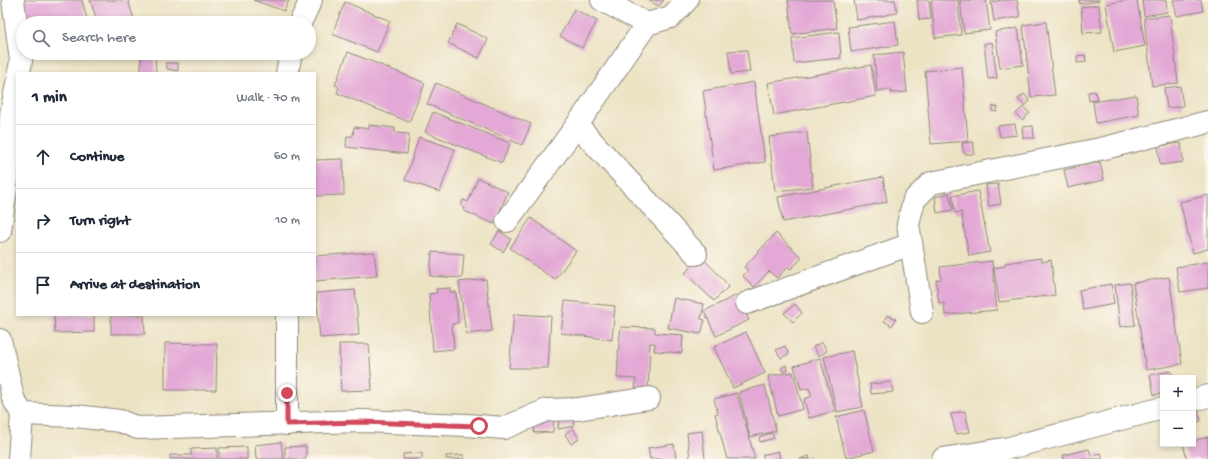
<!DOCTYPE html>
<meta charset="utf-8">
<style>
body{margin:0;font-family:"Gochi Hand",sans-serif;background:#f6f6f7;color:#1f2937}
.controls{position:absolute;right:12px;bottom:12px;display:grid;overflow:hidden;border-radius:0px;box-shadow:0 2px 6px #0003}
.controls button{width:36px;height:36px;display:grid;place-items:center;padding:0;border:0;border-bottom:1px solid #e0e1e3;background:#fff;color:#1f2937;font:20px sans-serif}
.stop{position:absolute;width:12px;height:12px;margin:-9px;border:3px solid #d1495b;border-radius:50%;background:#fff}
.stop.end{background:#d1495b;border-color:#fff;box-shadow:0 1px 4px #0008}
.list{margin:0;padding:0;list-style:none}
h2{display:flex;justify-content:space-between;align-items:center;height:52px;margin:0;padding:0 16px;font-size:17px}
h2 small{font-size:13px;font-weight:400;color:#747a83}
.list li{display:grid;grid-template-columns:26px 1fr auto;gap:12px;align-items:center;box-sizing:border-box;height:64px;padding:0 16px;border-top:1px solid #e0e1e3}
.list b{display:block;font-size:15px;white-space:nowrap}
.list em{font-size:13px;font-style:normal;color:#747a83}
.icon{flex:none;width:22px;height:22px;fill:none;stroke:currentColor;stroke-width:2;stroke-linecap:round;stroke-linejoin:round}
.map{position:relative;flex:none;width:1208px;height:459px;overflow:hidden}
.search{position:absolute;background:#fff;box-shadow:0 2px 6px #0003;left:16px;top:16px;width:300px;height:44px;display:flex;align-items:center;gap:10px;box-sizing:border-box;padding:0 14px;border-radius:22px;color:#747a83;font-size:15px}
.panel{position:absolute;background:#fff;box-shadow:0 2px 6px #0003;left:16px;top:72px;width:300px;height:244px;border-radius:0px}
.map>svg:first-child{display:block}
.building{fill:#e3a8d6}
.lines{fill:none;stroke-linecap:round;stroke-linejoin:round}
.minor-casing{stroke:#8c8778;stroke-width:24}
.minor{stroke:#fff;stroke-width:22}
.route{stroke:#d1495b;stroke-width:5}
</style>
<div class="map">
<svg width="1208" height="459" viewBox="0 0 1208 459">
<rect width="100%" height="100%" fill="#fbf7ec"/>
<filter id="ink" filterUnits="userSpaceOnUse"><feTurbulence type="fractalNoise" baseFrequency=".025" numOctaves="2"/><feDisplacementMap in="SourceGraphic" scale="8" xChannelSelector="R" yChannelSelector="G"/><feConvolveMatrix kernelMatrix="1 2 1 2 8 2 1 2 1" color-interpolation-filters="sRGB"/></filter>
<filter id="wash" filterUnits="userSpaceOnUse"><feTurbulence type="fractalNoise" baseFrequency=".012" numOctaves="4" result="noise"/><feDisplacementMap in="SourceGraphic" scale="16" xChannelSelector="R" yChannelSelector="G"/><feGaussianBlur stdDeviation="0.9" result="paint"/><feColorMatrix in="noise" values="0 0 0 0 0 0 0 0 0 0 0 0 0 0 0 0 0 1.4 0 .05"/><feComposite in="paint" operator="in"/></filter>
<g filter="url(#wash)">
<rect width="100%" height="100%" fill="#ece3c4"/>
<g id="blocks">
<g class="building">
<polygon points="23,0 82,0 88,23 27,23"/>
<polygon points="90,0 128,0 134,19 123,23 98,23"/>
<polygon points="253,0 289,0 284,11"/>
<polygon points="650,0 664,0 659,6 649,1"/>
<polygon points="788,0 833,0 837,28 792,34"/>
<polygon points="854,0 895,0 897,13 857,20"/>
<polygon points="917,0 929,0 931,19 919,20"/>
<polygon points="931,0 958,0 961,35 935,38"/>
<polygon points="960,0 986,0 990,30 964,33"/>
<polygon points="1002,0 1017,0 1020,17 994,21 991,2"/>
<polygon points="1079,0 1099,0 1099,1 1080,4"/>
<polygon points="1128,0 1137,0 1145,46 1114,52 1106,4"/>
<polygon points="1142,0 1166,0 1167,12 1144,16"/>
<polygon points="1173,0 1201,0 1203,11 1177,16"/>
<polygon points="345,2 390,21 377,52 332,34"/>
<polygon points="1099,5 1102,32 1083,33 1081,7"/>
<polygon points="574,9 597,21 582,48 560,36"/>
<polygon points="1170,15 1178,83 1152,86 1144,18"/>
<polygon points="895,21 898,45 851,52 848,27"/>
<polygon points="1046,22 1055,95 1031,97 1023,25"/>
<polygon points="457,24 488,39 479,58 448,43"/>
<polygon points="1018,28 1023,65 1000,68 995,32"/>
<polygon points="839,32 841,58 794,63 792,38"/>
<polygon points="992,42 997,78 988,79 984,44"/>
<polygon points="747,50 750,72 731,74 728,51"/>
<polygon points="348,52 425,83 409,122 337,93 339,87 335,85"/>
<polygon points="903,52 907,92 891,93 891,89 877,91 874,55"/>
<polygon points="141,54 155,54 156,73 141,73"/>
<polygon points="1085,55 1086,62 1077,63 1077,56"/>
<polygon points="166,63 178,63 178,71 167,69"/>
<polygon points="871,65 876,96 774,115 768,83"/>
<polygon points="962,67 968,141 931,144 925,71"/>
<polygon points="754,82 765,162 714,170 703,91"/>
<polygon points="436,83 531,124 522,145 427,104"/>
<polygon points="1180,86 1183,106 1167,108 1164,88"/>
<polygon points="1095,91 1097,100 1089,101 1088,92"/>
<polygon points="1024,94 1030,101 1025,106 1018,99"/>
<polygon points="1136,95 1139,115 1096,123 1093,102"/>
<polygon points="993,106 998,107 997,112 992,111"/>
<polygon points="1023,107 1030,113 1022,120 1016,114"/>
<polygon points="433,112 510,143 502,163 425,132"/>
<polygon points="1015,124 1017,135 1000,137 998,126"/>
<polygon points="369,125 395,128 395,133 409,134 407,154 346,147 347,136 353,136 354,127 369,129"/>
<polygon points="1033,126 1034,138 1023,138 1022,127"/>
<polygon points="807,132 813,187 775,191 769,137"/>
<polygon points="419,137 455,149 440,192 405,180"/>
<polygon points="973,142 975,154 964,154 962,143"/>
<polygon points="1181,143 1183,162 1160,165 1158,146"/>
<polygon points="343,159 344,195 315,196 315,160"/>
<polygon points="1100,162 1104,180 1068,188 1064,170"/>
<polygon points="883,177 887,202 783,222 778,197"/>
<polygon points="478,178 508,192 494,224 464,211 465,208 461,206 463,200 468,202"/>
<polygon points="998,184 1001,204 989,206 986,185"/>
<polygon points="978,191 990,252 969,256 961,212 955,213 952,196"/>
<polygon points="949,193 953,210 937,213 935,197"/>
<polygon points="1208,195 1208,249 1193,253 1180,202"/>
<polygon points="531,218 576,251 555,280 510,248"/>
<polygon points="499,231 511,239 503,252 491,244"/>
<polygon points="776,233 802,258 791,269 788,267 777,278 769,271 754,287 743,276 748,270 744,267"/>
<polygon points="374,252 377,276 315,281 315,256"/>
<polygon points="432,252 464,254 462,278 430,276"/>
<polygon points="701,256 729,286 714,301 685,273"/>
<polygon points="1041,258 1041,262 1051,260 1055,295 999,302 994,268 1005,266 1005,263"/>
<polygon points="992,261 997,310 945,315 944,303 939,303 936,280 941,279 940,267"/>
<polygon points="1208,262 1208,288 1180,292 1176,267"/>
<polygon points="1169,277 1182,364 1146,370 1133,283"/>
<polygon points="486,279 492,331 466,334 459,282"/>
<polygon points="1130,283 1135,325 1120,327 1115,285"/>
<polygon points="1111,284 1114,304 1083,310 1079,290"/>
<polygon points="450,288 450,292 456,292 458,323 452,324 454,349 433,351 429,294 437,293 436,289"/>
<polygon points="355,290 359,335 320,338 316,293"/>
<polygon points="737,295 749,320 716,336 704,311"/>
<polygon points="674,298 704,304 701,319 705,320 701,334 668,328"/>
<polygon points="565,301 615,306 612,340 561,333"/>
<polygon points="795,304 802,313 793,322 784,313"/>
<polygon points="514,314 551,316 548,368 509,368"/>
<polygon points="54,315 94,315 94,332 55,333"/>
<polygon points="111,315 144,315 145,334 111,334"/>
<polygon points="887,315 896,319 892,326 884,321"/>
<polygon points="621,327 655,328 655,333 683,335 682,353 654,351 655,343 650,343 648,394 635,394 636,379 617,378 619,342"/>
<polygon points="746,332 765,373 733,388 714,347"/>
<polygon points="822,342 827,351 819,356 813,347"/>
<polygon points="165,343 217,344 216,390 165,390"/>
<polygon points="339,344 369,344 372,390 341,391"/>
<polygon points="785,346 789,354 781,358 776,350"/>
<polygon points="852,351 863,407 837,412 824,357"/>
<polygon points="820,358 835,411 809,418 804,399 812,396 809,388 801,390 794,366"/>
<polygon points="786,365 788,370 783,372 781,368"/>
<polygon points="1171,371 1173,378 1163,378 1163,393 1154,395 1150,375"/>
<polygon points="793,372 803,409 778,416 768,376"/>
<polygon points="891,382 893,392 871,394 870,384"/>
<polygon points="765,385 776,431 750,437 739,392"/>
<polygon points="737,393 755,459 727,459 715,414 718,413 714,399"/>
<polygon points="1197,408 1201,421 1193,424 1193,409"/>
<polygon points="864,410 874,451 846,458 836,417"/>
<polygon points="965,411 970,432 956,434 951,414"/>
<polygon points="573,415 574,426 558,429 559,417"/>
<polygon points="554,418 553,432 534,433 535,423"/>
<polygon points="573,428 579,439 571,444 565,434"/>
<polygon points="702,431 705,459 690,459 687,433"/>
<polygon points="772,433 774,438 760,442 759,437"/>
<polygon points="1208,437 1208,459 1187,459 1183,444 1193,444 1193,441"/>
<polygon points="281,442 283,459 256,459 255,445"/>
<polygon points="674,444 676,459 650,459 648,448"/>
<polygon points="306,446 306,459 285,459 285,447"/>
<polygon points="247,447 247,459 219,459 219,448"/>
<polygon points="217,448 217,459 170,459 170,455 191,455 191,449"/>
<polygon points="1089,449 1091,455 1101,453 1103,459 1064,459 1063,455"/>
<polygon points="778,451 780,459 764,459 762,455"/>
<polygon points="422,453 422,459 403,459 403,454"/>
<polygon points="464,455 464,459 446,459 446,456"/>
<polygon points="809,456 810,459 800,459"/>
</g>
</g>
</g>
<g filter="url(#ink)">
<use href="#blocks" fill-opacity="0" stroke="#8c8778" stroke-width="1"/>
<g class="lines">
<g class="minor-casing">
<g id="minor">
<polyline points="13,0 21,61 19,73"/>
<polyline points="602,0 647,24 671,17 687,0"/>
<polyline points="300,23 311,0"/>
<polyline points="287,73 291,53"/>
<polyline points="577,125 696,254"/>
<polyline points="507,221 577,125 647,24"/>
<polyline points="0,231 7,182 11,114 17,84"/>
<polyline points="747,303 911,244"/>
<polyline points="922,312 908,224 914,200 931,183 1105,148 1208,122"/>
<polyline points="0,340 13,398 22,414 19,459"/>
<polyline points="1193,400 1208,396"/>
<polyline points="22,414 75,416 120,421 138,428 362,421 467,425 504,428 547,410 578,409 649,398"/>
<polyline points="287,424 287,315"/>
<polyline points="943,459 1009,448 1163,408"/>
</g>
</g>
<use href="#minor" class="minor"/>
</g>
</g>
<g class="lines" filter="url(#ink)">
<polyline class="route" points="287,393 287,424 362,422 479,426"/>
</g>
</svg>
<div class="controls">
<button>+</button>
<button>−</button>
</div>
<div class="stop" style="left:479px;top:426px"></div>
<div class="stop end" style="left:287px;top:393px"></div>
<div class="search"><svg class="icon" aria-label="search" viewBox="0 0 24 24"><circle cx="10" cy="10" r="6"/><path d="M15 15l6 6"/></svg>Search here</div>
<section class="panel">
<h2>1 min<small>Walk · 70 m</small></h2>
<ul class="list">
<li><svg class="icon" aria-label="ahead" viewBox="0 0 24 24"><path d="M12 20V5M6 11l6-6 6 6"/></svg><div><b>Continue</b></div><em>60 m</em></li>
<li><svg class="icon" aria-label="right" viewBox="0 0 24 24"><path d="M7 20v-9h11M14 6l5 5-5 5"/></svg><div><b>Turn right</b></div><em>10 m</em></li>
<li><svg class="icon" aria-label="arrive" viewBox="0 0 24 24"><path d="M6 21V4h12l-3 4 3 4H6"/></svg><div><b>Arrive at destination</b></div></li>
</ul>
</section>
</div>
